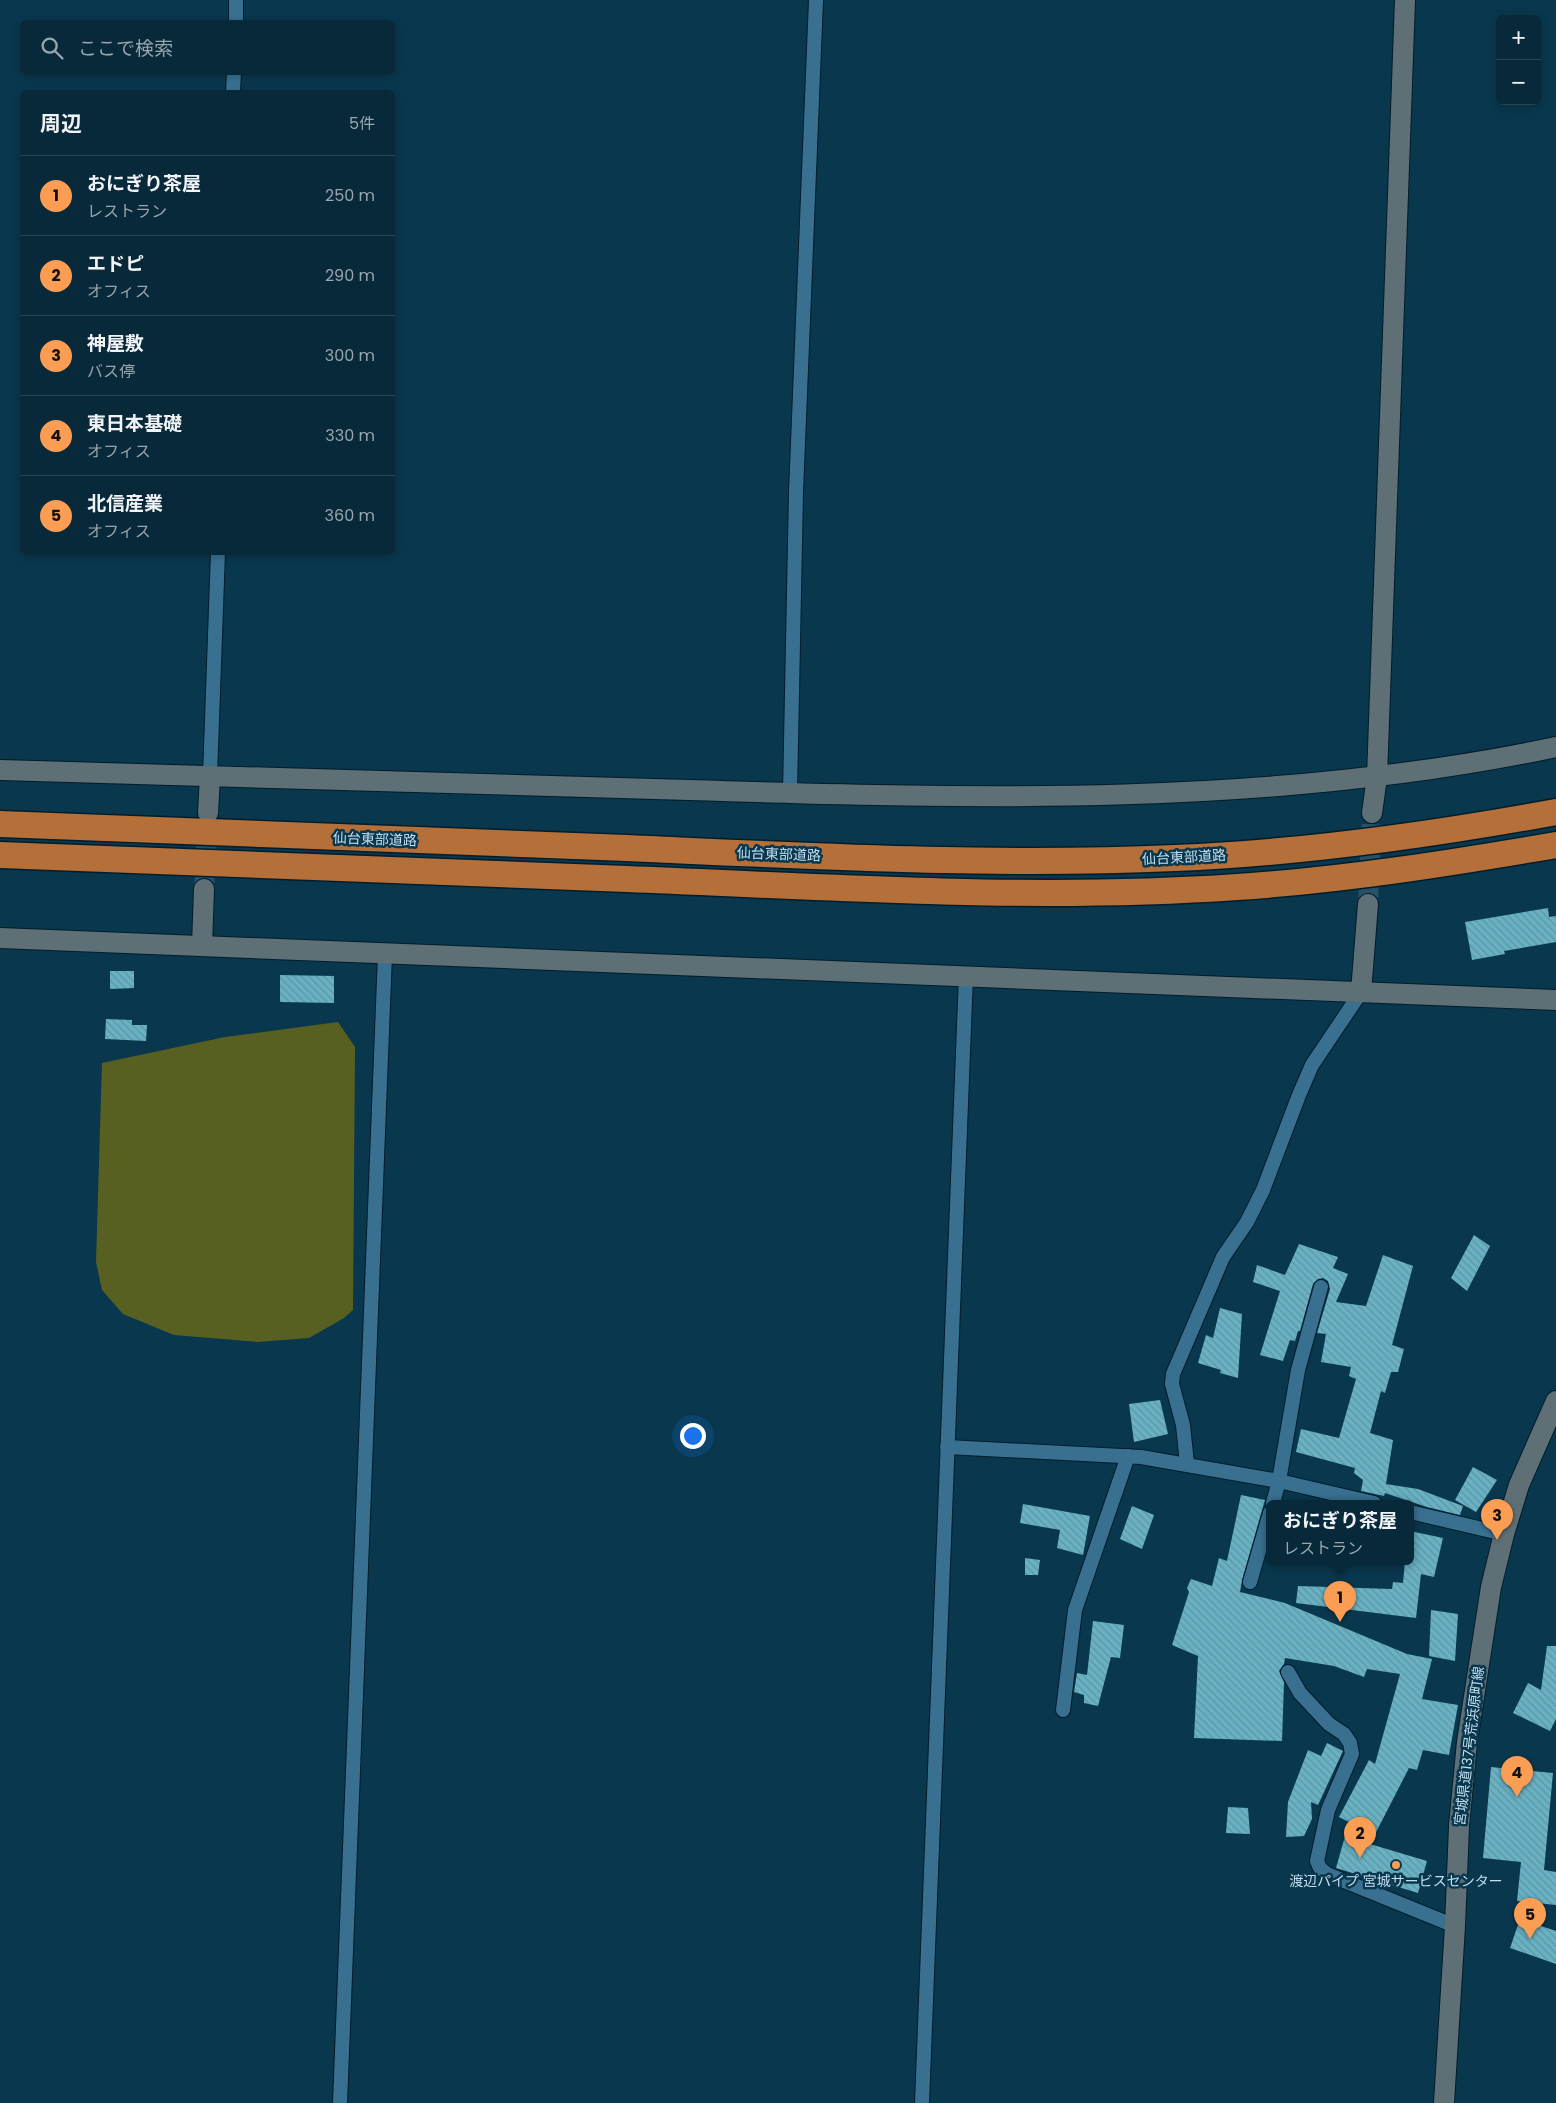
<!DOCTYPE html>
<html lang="ja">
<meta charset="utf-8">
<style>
body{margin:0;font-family:Poppins,"Noto Sans JP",sans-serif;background:#103142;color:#f1f3f6}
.controls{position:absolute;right:15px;top:15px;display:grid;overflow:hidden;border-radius:8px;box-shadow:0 2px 8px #0003}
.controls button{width:45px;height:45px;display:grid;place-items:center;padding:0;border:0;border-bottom:1px solid #284554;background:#07293a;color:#f1f3f6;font:25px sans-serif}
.you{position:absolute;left:692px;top:1435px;width:18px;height:18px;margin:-12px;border:4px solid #fff;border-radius:50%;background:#1a73e8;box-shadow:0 0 0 8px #1a73e833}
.badge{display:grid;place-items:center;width:32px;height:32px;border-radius:50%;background:#fc9d54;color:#111;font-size:16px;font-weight:700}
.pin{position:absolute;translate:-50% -41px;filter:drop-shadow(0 1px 2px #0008)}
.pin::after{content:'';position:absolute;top:26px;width:18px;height:15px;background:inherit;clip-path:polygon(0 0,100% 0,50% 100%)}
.popup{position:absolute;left:1266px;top:1500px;width:148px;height:65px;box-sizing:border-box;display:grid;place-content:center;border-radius:8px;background:#07293a;filter:drop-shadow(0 1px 4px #0005);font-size:16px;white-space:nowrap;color:#98a6af}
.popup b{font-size:19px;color:#f1f3f6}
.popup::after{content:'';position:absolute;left:50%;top:100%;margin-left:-10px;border:10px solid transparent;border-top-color:#07293a}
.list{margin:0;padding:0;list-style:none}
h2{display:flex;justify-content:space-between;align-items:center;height:65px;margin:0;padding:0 20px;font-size:21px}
h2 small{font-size:16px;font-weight:400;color:#98a6af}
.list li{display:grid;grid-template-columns:32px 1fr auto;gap:15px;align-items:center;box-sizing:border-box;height:80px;padding:0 20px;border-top:1px solid #284554}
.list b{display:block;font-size:19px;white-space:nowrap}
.list p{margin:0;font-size:16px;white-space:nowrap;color:#98a6af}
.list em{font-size:16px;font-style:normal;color:#98a6af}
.icon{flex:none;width:28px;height:28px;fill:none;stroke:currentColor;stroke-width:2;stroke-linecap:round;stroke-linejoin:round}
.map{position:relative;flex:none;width:1556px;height:2103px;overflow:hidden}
.search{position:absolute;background:#07293a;box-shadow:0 2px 8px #0003;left:20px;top:20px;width:375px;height:55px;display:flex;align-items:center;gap:12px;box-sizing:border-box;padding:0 18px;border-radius:8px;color:#98a6af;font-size:19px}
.panel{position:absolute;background:#07293a;box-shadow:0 2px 8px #0003;left:20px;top:90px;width:375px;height:465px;border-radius:8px}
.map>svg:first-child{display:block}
.park{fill:#586021}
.building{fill:url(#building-back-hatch)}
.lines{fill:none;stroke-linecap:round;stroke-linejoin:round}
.secondary-tunnel{stroke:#255066;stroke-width:20;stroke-dasharray:20 10;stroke-linecap:butt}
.street-casing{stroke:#001d2c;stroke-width:16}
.secondary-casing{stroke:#001d2c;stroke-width:22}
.highway-casing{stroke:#001d2c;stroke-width:29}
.street{stroke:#397090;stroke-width:14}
.secondary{stroke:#5e7076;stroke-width:20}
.highway{stroke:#b56f39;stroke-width:26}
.poi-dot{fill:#fc9d54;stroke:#09374d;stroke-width:2}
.labels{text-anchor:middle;stroke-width:5;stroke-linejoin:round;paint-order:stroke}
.street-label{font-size:14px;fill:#c3dff1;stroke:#09374d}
.poi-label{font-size:14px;fill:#c3dff1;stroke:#09374d}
</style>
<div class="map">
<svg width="1556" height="2103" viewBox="0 0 1556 2103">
<defs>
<pattern id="building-back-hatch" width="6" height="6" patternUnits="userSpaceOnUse" patternTransform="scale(1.25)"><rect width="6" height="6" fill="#69b1c3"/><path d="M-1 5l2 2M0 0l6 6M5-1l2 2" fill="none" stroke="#5d96a4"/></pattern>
</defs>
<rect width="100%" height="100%" fill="#09374d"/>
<polygon class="park" points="338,1022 355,1047 353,1310 344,1318 309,1338 258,1342 174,1335 123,1314 102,1290 96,1262 102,1063 225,1037"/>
<g class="building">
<polygon points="1548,908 1549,917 1556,916 1556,942 1504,951 1505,954 1472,960 1465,922"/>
<polygon points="110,971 134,971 134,988 110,989"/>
<polygon points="280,975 334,976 334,1003 280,1002"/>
<polygon points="106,1019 132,1020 132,1025 147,1025 146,1041 105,1039"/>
<polygon points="1474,1235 1490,1246 1467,1291 1451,1278"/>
<polygon points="1299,1244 1338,1257 1333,1268 1348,1274 1336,1302 1366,1306 1383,1255 1413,1266 1392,1345 1404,1349 1398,1372 1391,1372 1385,1393 1381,1391 1370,1433 1393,1440 1386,1484 1418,1489 1463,1506 1460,1515 1427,1507 1385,1493 1384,1496 1361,1491 1363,1480 1354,1473 1355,1468 1296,1452 1301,1429 1339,1438 1356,1379 1349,1376 1351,1367 1321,1362 1326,1334 1317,1333 1330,1289 1328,1281 1323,1278 1318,1279 1313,1284 1300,1331 1298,1331 1295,1341 1290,1340 1283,1361 1260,1355 1280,1291 1253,1282 1257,1265 1285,1275"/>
<polygon points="1220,1308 1242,1314 1238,1378 1220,1373 1221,1370 1198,1363 1206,1335 1213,1338"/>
<polygon points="1160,1400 1168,1434 1134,1442 1129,1404"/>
<polygon points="1473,1467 1497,1480 1476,1512 1455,1500"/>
<polygon points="1241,1495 1265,1500 1242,1580 1240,1592 1285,1603 1407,1654 1432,1659 1422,1699 1458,1705 1449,1755 1423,1750 1417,1770 1409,1768 1370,1844 1427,1861 1418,1893 1336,1868 1349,1822 1339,1817 1369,1760 1375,1764 1400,1674 1367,1669 1364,1677 1334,1666 1285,1658 1284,1664 1279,1671 1284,1682 1282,1741 1194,1738 1198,1656 1172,1645 1189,1592 1187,1588 1191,1579 1212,1586 1219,1558 1227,1561"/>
<polygon points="1023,1504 1090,1516 1083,1555 1057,1548 1060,1530 1020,1523"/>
<polygon points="1132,1506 1154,1515 1142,1549 1120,1539"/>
<polygon points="1410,1531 1443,1538 1434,1577 1421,1574 1416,1618 1296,1603 1298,1586 1392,1589 1393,1582 1403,1583 1405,1561 1410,1561"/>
<polygon points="1025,1558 1040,1560 1038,1575 1025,1575"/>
<polygon points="1431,1610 1458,1614 1455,1661 1429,1656"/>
<polygon points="1093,1621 1124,1625 1120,1658 1111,1657 1098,1706 1084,1703 1084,1695 1074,1692 1077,1673 1087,1675"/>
<polygon points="1547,1646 1556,1646 1556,1719 1550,1731 1513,1713 1528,1683 1541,1690"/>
<polygon points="1327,1743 1343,1751 1318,1805 1311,1802 1312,1819 1304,1836 1286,1837 1288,1802 1308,1750 1321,1756"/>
<polygon points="1491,1767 1553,1773 1544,1870 1556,1872 1556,1905 1517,1901 1521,1862 1483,1858"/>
<polygon points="1228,1807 1248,1808 1250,1834 1226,1833"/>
<polygon points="1520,1919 1556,1931 1556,1964 1510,1948"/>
</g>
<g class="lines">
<g class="secondary-tunnel">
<polyline points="204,889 208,817"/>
<polyline points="1368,904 1372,813"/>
</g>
<g class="street-casing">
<g id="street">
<polyline points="236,22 236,0"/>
<polyline points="233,92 234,72"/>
<polyline points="210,776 218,552"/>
<polyline points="790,793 796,492 816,0"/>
<polyline points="947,1447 1141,1457 1279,1481 1374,1503"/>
<polyline points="1187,1464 1183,1425 1172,1384 1173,1374 1223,1257 1247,1222 1263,1190 1299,1095 1312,1065 1361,992"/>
<polyline points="1273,1503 1279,1481 1298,1370 1321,1287"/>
<polyline points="1410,1512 1504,1534"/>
<polyline points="1250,1582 1270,1513"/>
<polyline points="1288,1672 1300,1693 1329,1724 1344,1734 1350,1743 1352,1754 1328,1810 1317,1861 1320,1868 1327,1874 1455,1926"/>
<polyline points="1063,1710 1075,1610 1128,1456"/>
<polyline points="340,2103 385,954"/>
<polyline points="922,2103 966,975"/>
</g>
</g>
<g class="secondary-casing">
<g id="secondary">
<path d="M0,770C230,777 460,784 689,790C978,799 1272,807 1556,747"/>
<polyline points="208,813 210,776"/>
<polyline points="1372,813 1377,777 1405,0"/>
<polyline points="0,938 1556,1000"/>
<polyline points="202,946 204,889"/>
<polyline points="1361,992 1368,904"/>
<polyline points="1444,2103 1455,1926 1459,1826 1467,1742 1491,1587 1504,1534 1519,1485 1556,1401"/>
</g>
</g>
<g class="highway-casing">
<g id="highway">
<path d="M0,824C209,832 418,840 627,848C809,856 992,866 1175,858C1303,853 1430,835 1556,812"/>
<path d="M0,855C209,863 418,871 627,879C830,887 1034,901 1237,887C1344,880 1451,863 1556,845"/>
</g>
</g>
<use href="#street" class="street"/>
<use href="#secondary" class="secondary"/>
<use href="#highway" class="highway"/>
</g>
<circle class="poi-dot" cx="1396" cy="1865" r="5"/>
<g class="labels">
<g class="street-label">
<text transform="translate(375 839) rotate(2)" y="5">仙台東部道路</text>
<text transform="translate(779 854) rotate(2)" y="5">仙台東部道路</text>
<text transform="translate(1184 857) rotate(-3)" y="5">仙台東部道路</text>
<text transform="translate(1469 1746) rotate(-83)" y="5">宮城県道137号荒浜原町線</text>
</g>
<g class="poi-label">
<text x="1396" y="1886">渡辺パイプ 宮城サービスセンター</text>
</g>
</g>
</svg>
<div class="controls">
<button>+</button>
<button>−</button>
</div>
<div class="you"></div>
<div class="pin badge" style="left:1340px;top:1622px">1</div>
<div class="popup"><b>おにぎり茶屋</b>レストラン</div>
<div class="pin badge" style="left:1360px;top:1858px">2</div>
<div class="pin badge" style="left:1497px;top:1540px">3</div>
<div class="pin badge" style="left:1517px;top:1797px">4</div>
<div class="pin badge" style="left:1530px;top:1939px">5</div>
<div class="search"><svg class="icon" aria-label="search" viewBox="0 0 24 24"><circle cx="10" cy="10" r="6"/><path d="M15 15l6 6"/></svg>ここで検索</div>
<section class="panel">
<h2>周辺<small>5件</small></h2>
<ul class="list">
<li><span class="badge">1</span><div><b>おにぎり茶屋</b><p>レストラン</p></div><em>250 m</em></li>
<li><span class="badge">2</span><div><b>エドピ</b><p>オフィス</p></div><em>290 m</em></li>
<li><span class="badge">3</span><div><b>神屋敷</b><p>バス停</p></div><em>300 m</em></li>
<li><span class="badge">4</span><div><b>東日本基礎</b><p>オフィス</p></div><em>330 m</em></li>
<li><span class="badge">5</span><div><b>北信産業</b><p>オフィス</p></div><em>360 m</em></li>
</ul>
</section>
</div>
